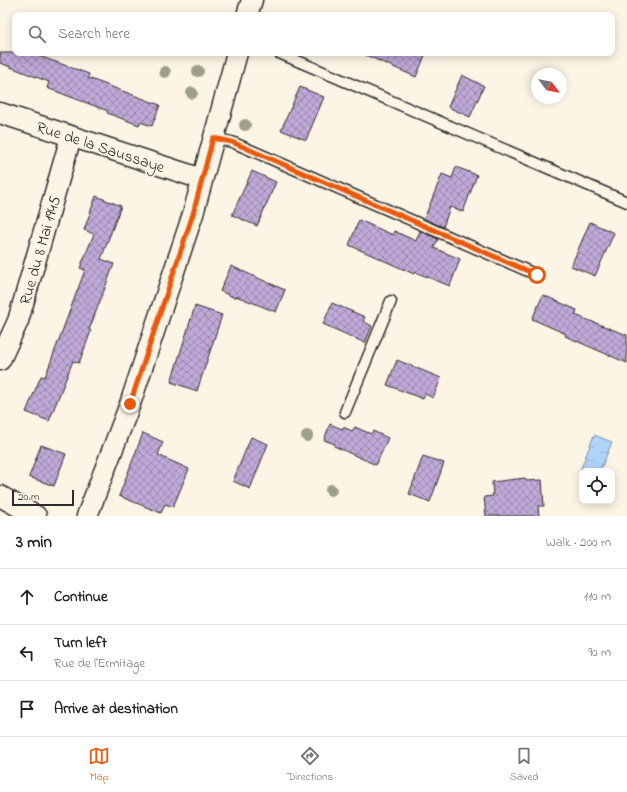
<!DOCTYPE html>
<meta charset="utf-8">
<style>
body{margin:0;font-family:"Indie Flower",sans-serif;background:#f6f6f6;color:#222}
.controls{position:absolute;right:12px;bottom:12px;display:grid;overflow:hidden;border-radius:8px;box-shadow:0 2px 10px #0003}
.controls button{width:36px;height:36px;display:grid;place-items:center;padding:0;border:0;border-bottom:1px solid #e0e0e0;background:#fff;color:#222;font:20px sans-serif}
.compass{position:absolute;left:531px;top:68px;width:36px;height:36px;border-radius:50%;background:#fff;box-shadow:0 2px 10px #0003;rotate:122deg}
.scale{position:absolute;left:12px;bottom:10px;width:62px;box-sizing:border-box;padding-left:4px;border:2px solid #2b2b2b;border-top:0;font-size:11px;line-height:14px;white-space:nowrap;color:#2b2b2b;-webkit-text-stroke:3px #fcf5e5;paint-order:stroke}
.stop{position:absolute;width:12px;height:12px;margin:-9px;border:3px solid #ea580c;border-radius:50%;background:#fff}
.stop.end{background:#ea580c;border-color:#fff;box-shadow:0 1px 4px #0008}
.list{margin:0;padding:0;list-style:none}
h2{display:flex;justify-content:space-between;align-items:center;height:52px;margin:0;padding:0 16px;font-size:17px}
h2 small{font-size:13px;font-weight:400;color:#767676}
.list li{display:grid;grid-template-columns:26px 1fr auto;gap:12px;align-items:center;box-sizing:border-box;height:56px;padding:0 16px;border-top:1px solid #e0e0e0}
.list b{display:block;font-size:15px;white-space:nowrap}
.list p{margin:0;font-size:13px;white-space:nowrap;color:#767676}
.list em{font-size:13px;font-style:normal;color:#767676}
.icon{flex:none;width:22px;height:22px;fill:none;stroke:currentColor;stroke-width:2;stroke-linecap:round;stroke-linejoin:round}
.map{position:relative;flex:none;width:627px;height:516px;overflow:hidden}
.search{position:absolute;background:#fff;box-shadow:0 2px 10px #0003;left:12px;right:12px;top:12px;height:44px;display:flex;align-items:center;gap:10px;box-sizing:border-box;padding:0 14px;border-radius:8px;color:#767676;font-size:15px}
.sheet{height:220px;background:#fff}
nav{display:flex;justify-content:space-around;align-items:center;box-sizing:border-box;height:56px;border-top:1px solid #e0e0e0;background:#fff;font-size:11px;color:#767676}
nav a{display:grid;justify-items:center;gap:2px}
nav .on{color:#ea580c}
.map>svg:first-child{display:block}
.water{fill:url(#water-ripples);stroke:#7b90a6}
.building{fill:url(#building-cross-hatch);stroke:#2b2b2b}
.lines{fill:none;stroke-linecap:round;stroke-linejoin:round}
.lane-casing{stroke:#2b2b2b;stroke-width:13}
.street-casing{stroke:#2b2b2b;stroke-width:23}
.lane{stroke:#fcf5e5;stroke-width:10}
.street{stroke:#fcf5e5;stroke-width:20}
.tree{fill:#9e9e8d}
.route{stroke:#ea580c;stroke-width:5}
.labels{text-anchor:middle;stroke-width:4;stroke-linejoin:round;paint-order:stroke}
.street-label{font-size:16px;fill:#2b2b2b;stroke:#fcf5e5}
</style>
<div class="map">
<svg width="627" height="516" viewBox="0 0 627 516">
<defs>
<pattern id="water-ripples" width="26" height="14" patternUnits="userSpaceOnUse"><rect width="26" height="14" fill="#b0d3f8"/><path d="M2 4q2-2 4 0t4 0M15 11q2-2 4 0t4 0" fill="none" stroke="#98b5d5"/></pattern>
<pattern id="building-cross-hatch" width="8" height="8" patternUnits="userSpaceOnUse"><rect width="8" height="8" fill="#c0a8d7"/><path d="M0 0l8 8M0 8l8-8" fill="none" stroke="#9c89af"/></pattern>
</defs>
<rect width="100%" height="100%" fill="#fcf5e5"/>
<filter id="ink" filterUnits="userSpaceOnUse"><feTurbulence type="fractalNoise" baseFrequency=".025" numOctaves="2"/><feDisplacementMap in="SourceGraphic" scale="8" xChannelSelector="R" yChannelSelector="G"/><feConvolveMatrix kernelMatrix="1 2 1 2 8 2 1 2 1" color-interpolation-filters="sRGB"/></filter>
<g filter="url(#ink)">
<polygon class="water" points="594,435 612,442 600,471 582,472 580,471"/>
<g class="building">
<polygon points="0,53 31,53 89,74 88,78 160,105 152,126 140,122 139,125 107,113 108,111 47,88 49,82 0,63"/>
<polygon points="361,53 426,53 416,77"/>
<polygon points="462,75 484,86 470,117 448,107"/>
<polygon points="300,87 324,97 306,140 281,130"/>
<polygon points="456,167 477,175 463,212 450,207 443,227 424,219 442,174 452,178"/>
<polygon points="252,171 276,182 257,226 232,215"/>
<polygon points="96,196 121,206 101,259 114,264 89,330 91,331 79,363 73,361 49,421 26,412 41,376 45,377 85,270 80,268 94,234 84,230"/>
<polygon points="359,220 393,235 394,231 416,241 420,231 438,239 434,248 460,259 450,286 415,272 414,274 349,245"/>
<polygon points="590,222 614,233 595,276 571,266"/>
<polygon points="231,266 285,290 276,312 236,296 235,298 220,291"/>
<polygon points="543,295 577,310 575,315 627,335 627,363 565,336 566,334 532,319"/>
<polygon points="332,303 365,317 363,321 372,326 365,343 323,324"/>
<polygon points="195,306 222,315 197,391 171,382"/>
<polygon points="397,360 441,378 433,398 425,394 423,399 387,385"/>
<polygon points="330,424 342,429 343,427 352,431 355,427 371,434 373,431 388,438 376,465 334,446 335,444 324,440"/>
<polygon points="143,433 163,442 158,455 189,469 173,507 165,504 161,513 119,496"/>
<polygon points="251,437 268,444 250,489 233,481"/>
<polygon points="41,445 66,454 54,486 29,477"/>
<polygon points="423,456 444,463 430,502 409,494"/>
<polygon points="525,478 526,481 542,480 544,506 538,506 539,516 486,516 484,497 493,496 492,482"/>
</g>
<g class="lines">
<g class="lane-casing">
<g id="lane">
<polyline points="279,53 627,202"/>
<polyline points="213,138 232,142 537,275"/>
<polyline points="345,412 391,301"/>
</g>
</g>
<g class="street-casing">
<g id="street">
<polyline points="247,15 252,0"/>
<polyline points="0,113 202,179"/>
<polyline points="0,360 18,321 71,137"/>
<polyline points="0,496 36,516"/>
<polyline points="87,516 130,404 193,214 237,53"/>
</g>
</g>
<use href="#lane" class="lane"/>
<use href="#street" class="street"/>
</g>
<g class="tree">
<circle cx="198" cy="71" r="6"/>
<circle cx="165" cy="72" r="6"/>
<circle cx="192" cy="93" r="6"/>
<circle cx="245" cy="125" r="6"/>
<circle cx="307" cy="436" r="6"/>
<circle cx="331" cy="490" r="6"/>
</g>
</g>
<g class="lines" filter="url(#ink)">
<polyline class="route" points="130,404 193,214 213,138 232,142 537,275"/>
</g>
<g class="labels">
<g class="street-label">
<text transform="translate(101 146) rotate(18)" y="6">Rue de la Saussaye</text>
<text transform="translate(39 250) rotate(-74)" y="6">Rue du 8 Mai 1945</text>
</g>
</g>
</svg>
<div class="controls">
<button><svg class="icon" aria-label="locate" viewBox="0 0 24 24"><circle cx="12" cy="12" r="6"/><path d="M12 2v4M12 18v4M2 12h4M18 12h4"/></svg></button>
</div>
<svg class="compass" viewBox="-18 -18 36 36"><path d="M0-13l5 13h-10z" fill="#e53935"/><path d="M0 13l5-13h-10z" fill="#767676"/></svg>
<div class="scale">20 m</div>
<div class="stop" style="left:537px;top:275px"></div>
<div class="stop end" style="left:130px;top:404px"></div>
<div class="search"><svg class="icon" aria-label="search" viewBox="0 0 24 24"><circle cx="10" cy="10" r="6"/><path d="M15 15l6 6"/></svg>Search here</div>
</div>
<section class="sheet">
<h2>3 min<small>Walk · 200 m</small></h2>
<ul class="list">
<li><svg class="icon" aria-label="ahead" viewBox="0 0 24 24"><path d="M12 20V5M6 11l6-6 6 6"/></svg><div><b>Continue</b></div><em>110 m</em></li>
<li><svg class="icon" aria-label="left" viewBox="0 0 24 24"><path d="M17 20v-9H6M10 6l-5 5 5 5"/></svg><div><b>Turn left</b><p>Rue de l'Ermitage</p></div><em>90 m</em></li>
<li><svg class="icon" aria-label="arrive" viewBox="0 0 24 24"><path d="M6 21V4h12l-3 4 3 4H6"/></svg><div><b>Arrive at destination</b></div></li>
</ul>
</section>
<nav>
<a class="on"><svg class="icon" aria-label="map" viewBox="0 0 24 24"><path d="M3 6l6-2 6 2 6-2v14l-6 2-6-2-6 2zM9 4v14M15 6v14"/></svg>Map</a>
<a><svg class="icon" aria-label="directions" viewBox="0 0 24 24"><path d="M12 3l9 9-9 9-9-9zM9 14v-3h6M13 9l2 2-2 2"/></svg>Directions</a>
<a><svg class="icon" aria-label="saved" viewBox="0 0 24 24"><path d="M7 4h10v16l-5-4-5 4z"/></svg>Saved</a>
</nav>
